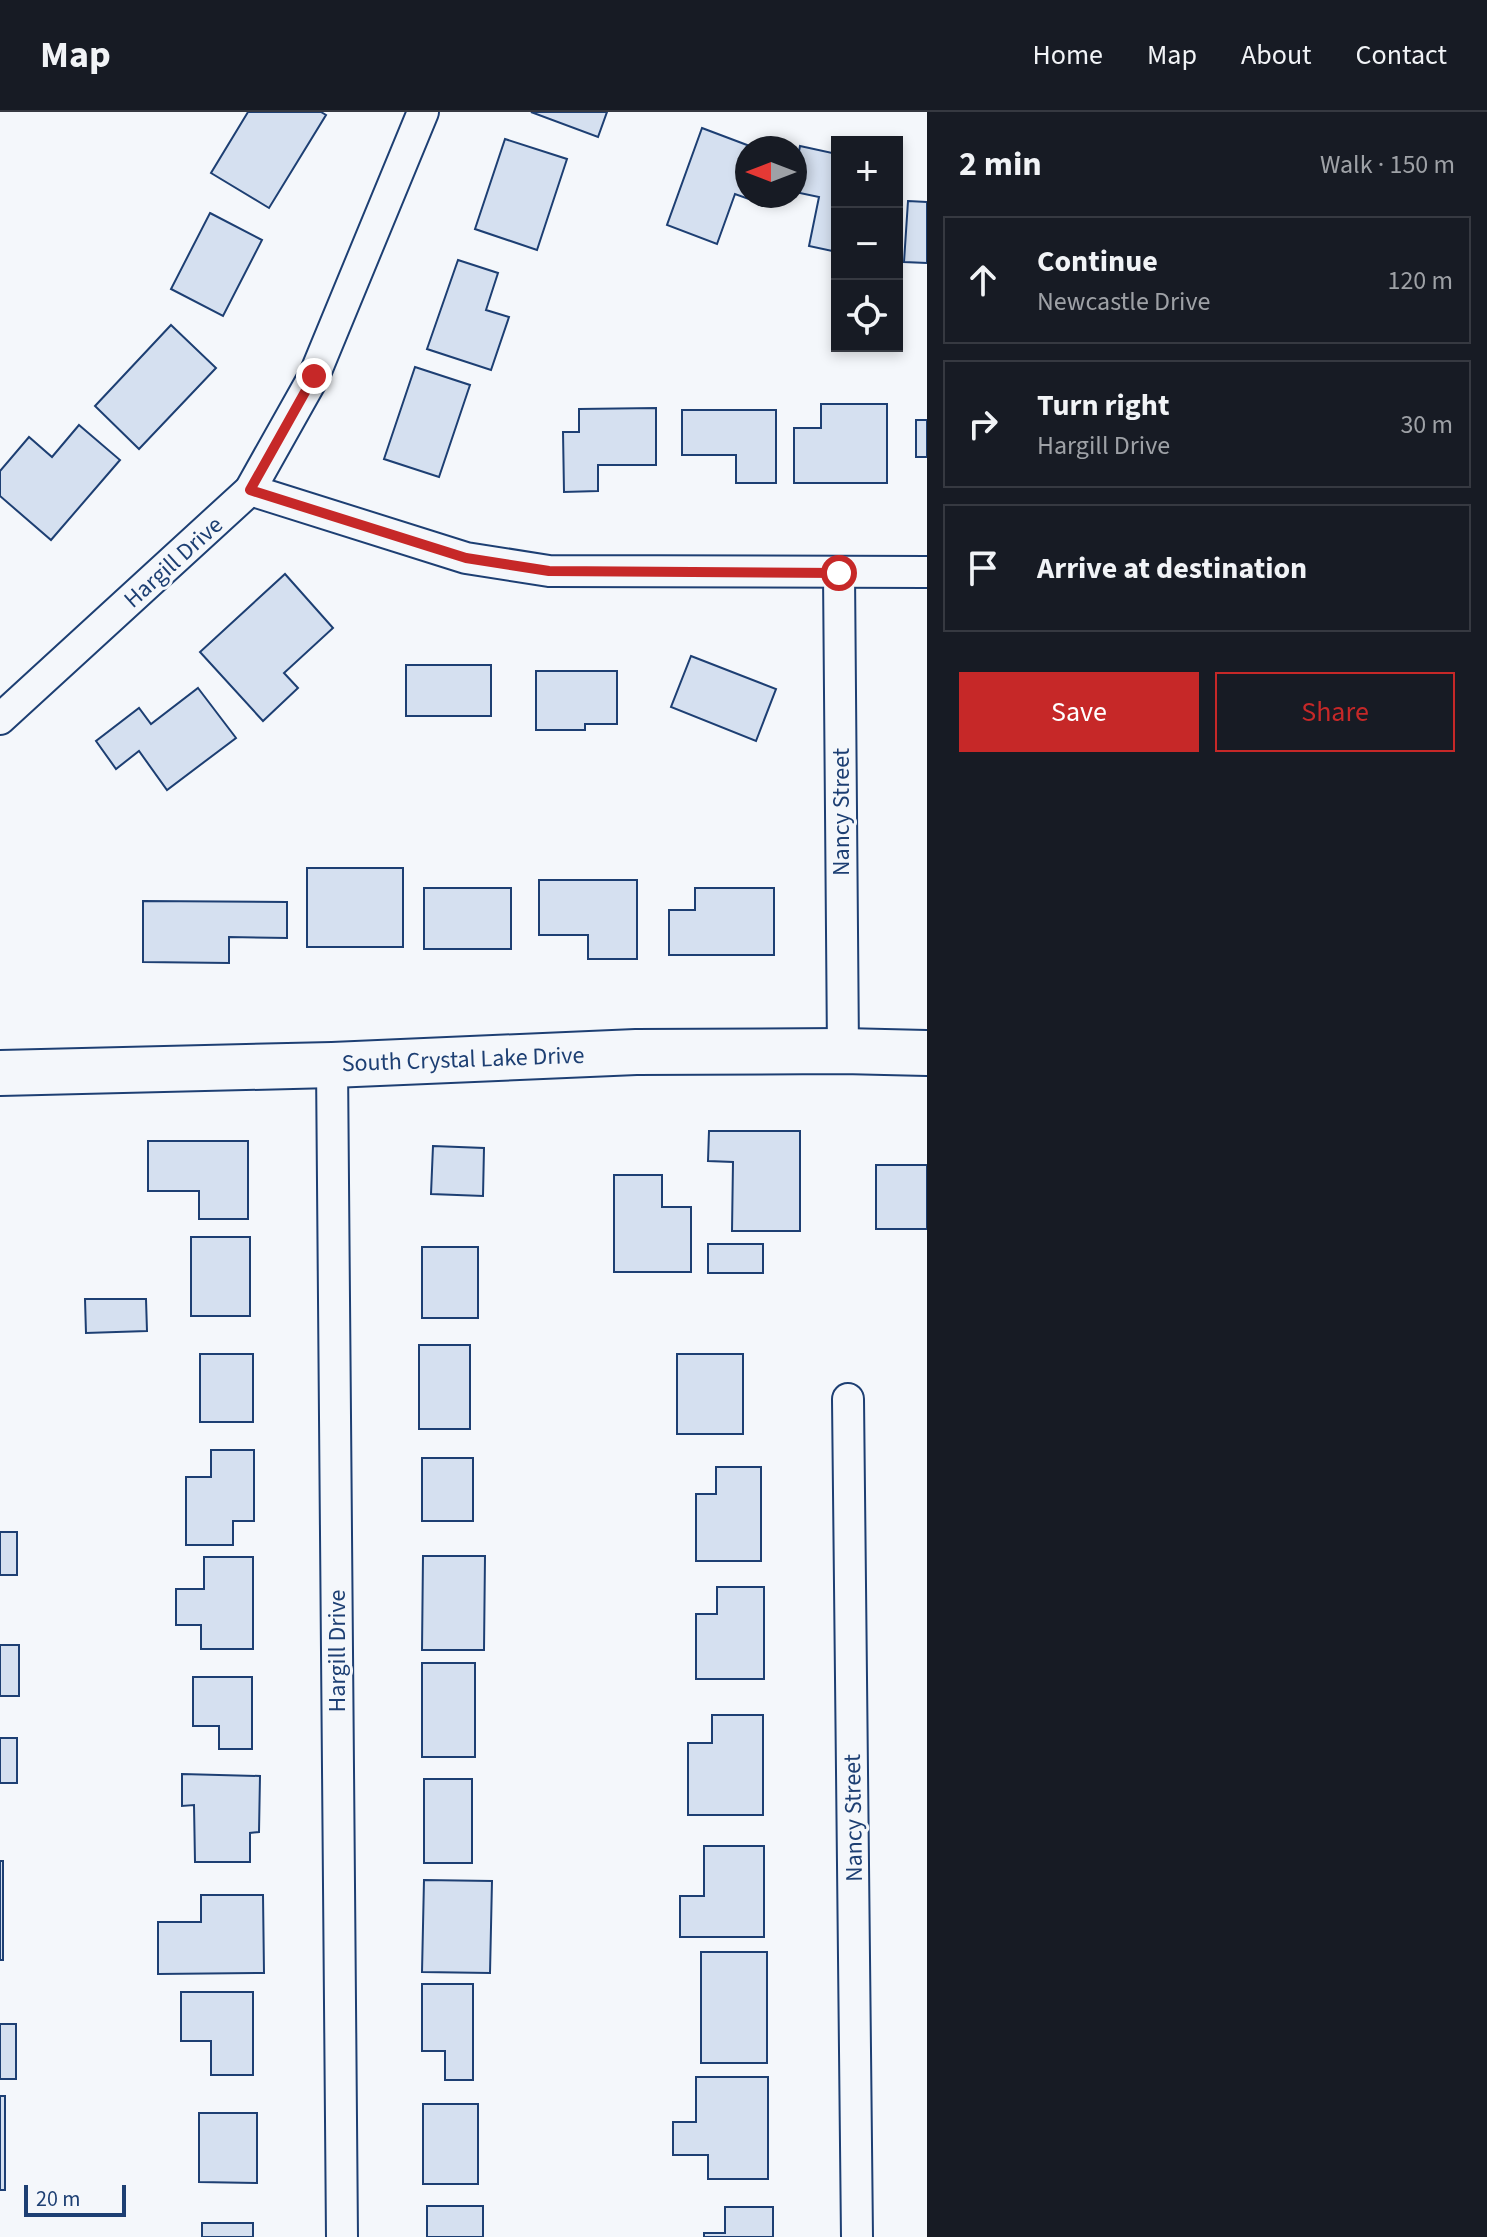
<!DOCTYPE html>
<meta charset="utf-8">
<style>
body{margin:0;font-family:"Source Sans 3",sans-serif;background:#242831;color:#f1f3f6}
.controls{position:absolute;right:24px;top:24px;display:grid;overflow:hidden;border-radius:0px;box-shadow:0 4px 12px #0003}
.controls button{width:72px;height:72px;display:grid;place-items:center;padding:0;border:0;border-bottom:2px solid #363941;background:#171b24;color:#f1f3f6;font:40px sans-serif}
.compass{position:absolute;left:735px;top:24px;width:72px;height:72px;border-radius:50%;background:#171b24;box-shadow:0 4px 12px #0003;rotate:270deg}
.scale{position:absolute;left:24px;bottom:20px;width:102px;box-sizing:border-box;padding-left:8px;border:4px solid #1d3f73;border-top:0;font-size:22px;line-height:28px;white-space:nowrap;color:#1d3f73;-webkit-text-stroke:6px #f4f7fb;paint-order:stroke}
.stop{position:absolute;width:24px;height:24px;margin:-18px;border:6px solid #c62828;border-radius:50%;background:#fff}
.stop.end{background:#c62828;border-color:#fff;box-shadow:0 2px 8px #0008}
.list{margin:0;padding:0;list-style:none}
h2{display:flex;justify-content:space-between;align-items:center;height:104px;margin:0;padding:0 32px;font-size:34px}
h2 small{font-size:26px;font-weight:400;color:#9ea1a6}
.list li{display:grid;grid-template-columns:52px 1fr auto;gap:24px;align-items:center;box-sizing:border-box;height:128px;margin:0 16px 16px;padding:0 16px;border:2px solid #363941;border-radius:0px}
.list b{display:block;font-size:30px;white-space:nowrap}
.list p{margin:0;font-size:26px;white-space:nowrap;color:#9ea1a6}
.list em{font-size:26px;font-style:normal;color:#9ea1a6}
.actions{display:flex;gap:16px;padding:24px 32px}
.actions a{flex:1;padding:18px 0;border:2px solid #c62828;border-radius:0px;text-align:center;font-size:28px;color:#c62828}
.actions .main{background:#c62828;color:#fff}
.icon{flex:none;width:44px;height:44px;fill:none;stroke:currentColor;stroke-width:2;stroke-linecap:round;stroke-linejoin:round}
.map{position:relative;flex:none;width:927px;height:2125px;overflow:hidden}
header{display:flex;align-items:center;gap:48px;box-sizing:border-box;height:112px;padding:0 40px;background:#171b24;border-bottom:2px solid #363941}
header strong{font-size:38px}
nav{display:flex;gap:44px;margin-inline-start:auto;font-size:28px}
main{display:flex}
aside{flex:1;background:#171b24}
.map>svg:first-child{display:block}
.building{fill:#d5e0f0;stroke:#1d3f73;stroke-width:2}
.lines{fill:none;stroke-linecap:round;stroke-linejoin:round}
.street-casing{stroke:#1d3f73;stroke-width:34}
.secondary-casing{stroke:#1d3f73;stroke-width:48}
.street{stroke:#f4f7fb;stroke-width:30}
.secondary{stroke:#f4f7fb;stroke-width:44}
.route{stroke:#c62828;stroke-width:10}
.labels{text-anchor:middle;stroke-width:6;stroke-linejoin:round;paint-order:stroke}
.street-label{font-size:24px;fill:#1d3f73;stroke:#f4f7fb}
</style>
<header>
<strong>Map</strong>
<nav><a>Home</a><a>Map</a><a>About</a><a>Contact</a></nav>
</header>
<main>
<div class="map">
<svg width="927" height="2125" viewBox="0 0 927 2125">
<rect width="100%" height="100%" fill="#f4f7fb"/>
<g class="building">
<polygon points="248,0 321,0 326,3 269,96 211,61"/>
<polygon points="531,0 607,0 598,25"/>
<polygon points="702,16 755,36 747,36 747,84 762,84 760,91 735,82 717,132 667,113"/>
<polygon points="505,27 567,47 537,138 475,117"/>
<polygon points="800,34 837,42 837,140 809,134 819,85 795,80 795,61"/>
<polygon points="908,89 927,90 927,151 904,150"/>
<polygon points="210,101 262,128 223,204 171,177"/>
<polygon points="458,148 498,161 486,198 509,205 491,258 427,237"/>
<polygon points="171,213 216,256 139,337 95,294"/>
<polygon points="415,255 470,273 439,365 384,347"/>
<polygon points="821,292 887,292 887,371 794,371 794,316 821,316"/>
<polygon points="656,296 656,353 598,353 598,379 564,380 563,320 579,320 579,297"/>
<polygon points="682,298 776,298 776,371 736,371 736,343 682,343"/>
<rect x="916" y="308" width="11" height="37"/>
<polygon points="79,313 120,348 51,428 0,384 0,359 29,325 52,345"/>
<polygon points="285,462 333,516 284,561 298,576 263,609 200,540"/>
<polygon points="691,544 776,577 756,629 671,595"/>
<rect x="406" y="553" width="85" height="51"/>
<polygon points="536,559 617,559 617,612 585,612 585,618 536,618"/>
<polygon points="198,576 236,626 167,678 139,639 116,657 96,629 139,596 151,612"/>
<rect x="307" y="756" width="96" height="79"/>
<polygon points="539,768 637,768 637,847 588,847 588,823 539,823"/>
<rect x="424" y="776" width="87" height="61"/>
<polygon points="695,776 774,776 774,843 669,843 669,798 695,798"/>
<polygon points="143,789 287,790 287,826 229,825 229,851 143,850"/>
<polygon points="709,1019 800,1019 800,1119 732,1119 733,1050 708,1049"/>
<polygon points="148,1029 248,1029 248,1107 199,1107 199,1079 148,1079"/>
<polygon points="433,1034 484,1036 483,1084 431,1082"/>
<rect x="876" y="1053" width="51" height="64"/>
<polygon points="614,1063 662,1063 662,1095 691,1095 691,1160 614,1160"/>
<rect x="191" y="1125" width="59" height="79"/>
<rect x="708" y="1132" width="55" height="29"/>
<rect x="422" y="1135" width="56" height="71"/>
<polygon points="85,1187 146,1187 147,1219 86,1221"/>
<rect x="419" y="1233" width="51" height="84"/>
<rect x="200" y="1242" width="53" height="68"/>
<rect x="677" y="1242" width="66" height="80"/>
<polygon points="211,1338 254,1338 254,1409 233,1409 233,1433 186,1433 186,1365 211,1365"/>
<rect x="422" y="1346" width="51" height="63"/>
<polygon points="716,1355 761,1355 761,1449 696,1449 696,1382 716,1382"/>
<rect x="0" y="1420" width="17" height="43"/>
<polygon points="423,1444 485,1444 484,1538 422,1538"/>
<polygon points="204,1445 253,1445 253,1537 201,1537 201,1513 176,1513 176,1477 204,1477"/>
<polygon points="717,1475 764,1475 764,1567 696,1567 696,1502 717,1502"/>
<rect x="0" y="1533" width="19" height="51"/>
<rect x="422" y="1551" width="53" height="94"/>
<polygon points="193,1565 252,1565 252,1637 219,1637 219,1614 193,1614"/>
<polygon points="712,1603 763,1603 763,1703 688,1703 688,1631 712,1631"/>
<rect x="0" y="1626" width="17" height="45"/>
<polygon points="182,1662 260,1664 259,1720 250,1721 250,1750 195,1750 194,1693 182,1694"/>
<rect x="424" y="1667" width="48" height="84"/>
<polygon points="704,1734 764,1734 764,1825 680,1825 680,1784 704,1784"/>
<rect x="0" y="1749" width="3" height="99"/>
<polygon points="424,1768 492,1769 490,1861 422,1860"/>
<polygon points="201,1783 263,1783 264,1861 158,1862 158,1810 201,1810"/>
<rect x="701" y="1840" width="66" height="111"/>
<polygon points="422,1872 473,1872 473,1968 445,1968 445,1939 422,1939"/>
<polygon points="181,1880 253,1880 253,1963 211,1963 211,1929 181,1929"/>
<rect x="0" y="1912" width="16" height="55"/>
<polygon points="696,1965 768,1965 768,2067 708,2067 708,2043 673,2043 673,2010 696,2010"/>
<rect x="0" y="1984" width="5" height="94"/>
<rect x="423" y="1992" width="55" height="80"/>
<polygon points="199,2001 257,2001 257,2071 199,2070"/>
<rect x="427" y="2094" width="56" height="31"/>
<polygon points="725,2095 773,2095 773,2125 704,2125 704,2121 725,2121"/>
<rect x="202" y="2111" width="51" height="14"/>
</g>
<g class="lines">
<g class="street-casing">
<g id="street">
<polyline points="250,378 466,446 549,459 927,460"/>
<polyline points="839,461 843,939"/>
<polyline points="0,607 250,378 314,264 423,0"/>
<polyline points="332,953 342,2125"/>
<polyline points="848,1287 857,2125"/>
</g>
</g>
<g class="secondary-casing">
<polyline id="secondary" points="0,961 332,953 636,940 843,939 927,941"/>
</g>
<use href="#street" class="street"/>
<use href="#secondary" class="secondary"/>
</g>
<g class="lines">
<polyline class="route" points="314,264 250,378 466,446 549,459 839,461"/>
</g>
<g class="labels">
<g class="street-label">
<text transform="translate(173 450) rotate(-42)" y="8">Hargill Drive</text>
<text transform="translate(841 700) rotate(-90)" y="8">Nancy Street</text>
<text transform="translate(463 947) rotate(-2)" y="8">South Crystal Lake Drive</text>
<text transform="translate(337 1539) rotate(-90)" y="8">Hargill Drive</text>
<text transform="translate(853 1706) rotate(-91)" y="8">Nancy Street</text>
</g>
</g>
</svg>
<div class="controls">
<button>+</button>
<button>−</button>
<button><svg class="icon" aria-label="locate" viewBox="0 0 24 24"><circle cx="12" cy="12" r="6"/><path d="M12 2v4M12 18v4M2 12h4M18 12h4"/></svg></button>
</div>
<svg class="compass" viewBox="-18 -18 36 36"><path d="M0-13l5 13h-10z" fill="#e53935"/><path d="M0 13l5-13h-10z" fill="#9ea1a6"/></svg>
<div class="scale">20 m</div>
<div class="stop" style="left:839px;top:461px"></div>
<div class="stop end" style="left:314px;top:264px"></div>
</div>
<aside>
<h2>2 min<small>Walk · 150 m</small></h2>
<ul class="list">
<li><svg class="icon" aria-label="ahead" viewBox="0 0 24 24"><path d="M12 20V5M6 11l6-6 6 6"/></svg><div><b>Continue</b><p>Newcastle Drive</p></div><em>120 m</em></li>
<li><svg class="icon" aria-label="right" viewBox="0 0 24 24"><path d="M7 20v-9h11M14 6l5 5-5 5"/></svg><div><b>Turn right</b><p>Hargill Drive</p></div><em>30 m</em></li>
<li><svg class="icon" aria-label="arrive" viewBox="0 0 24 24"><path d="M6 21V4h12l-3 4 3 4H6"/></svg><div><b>Arrive at destination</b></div></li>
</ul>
<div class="actions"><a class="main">Save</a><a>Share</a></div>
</aside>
</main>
